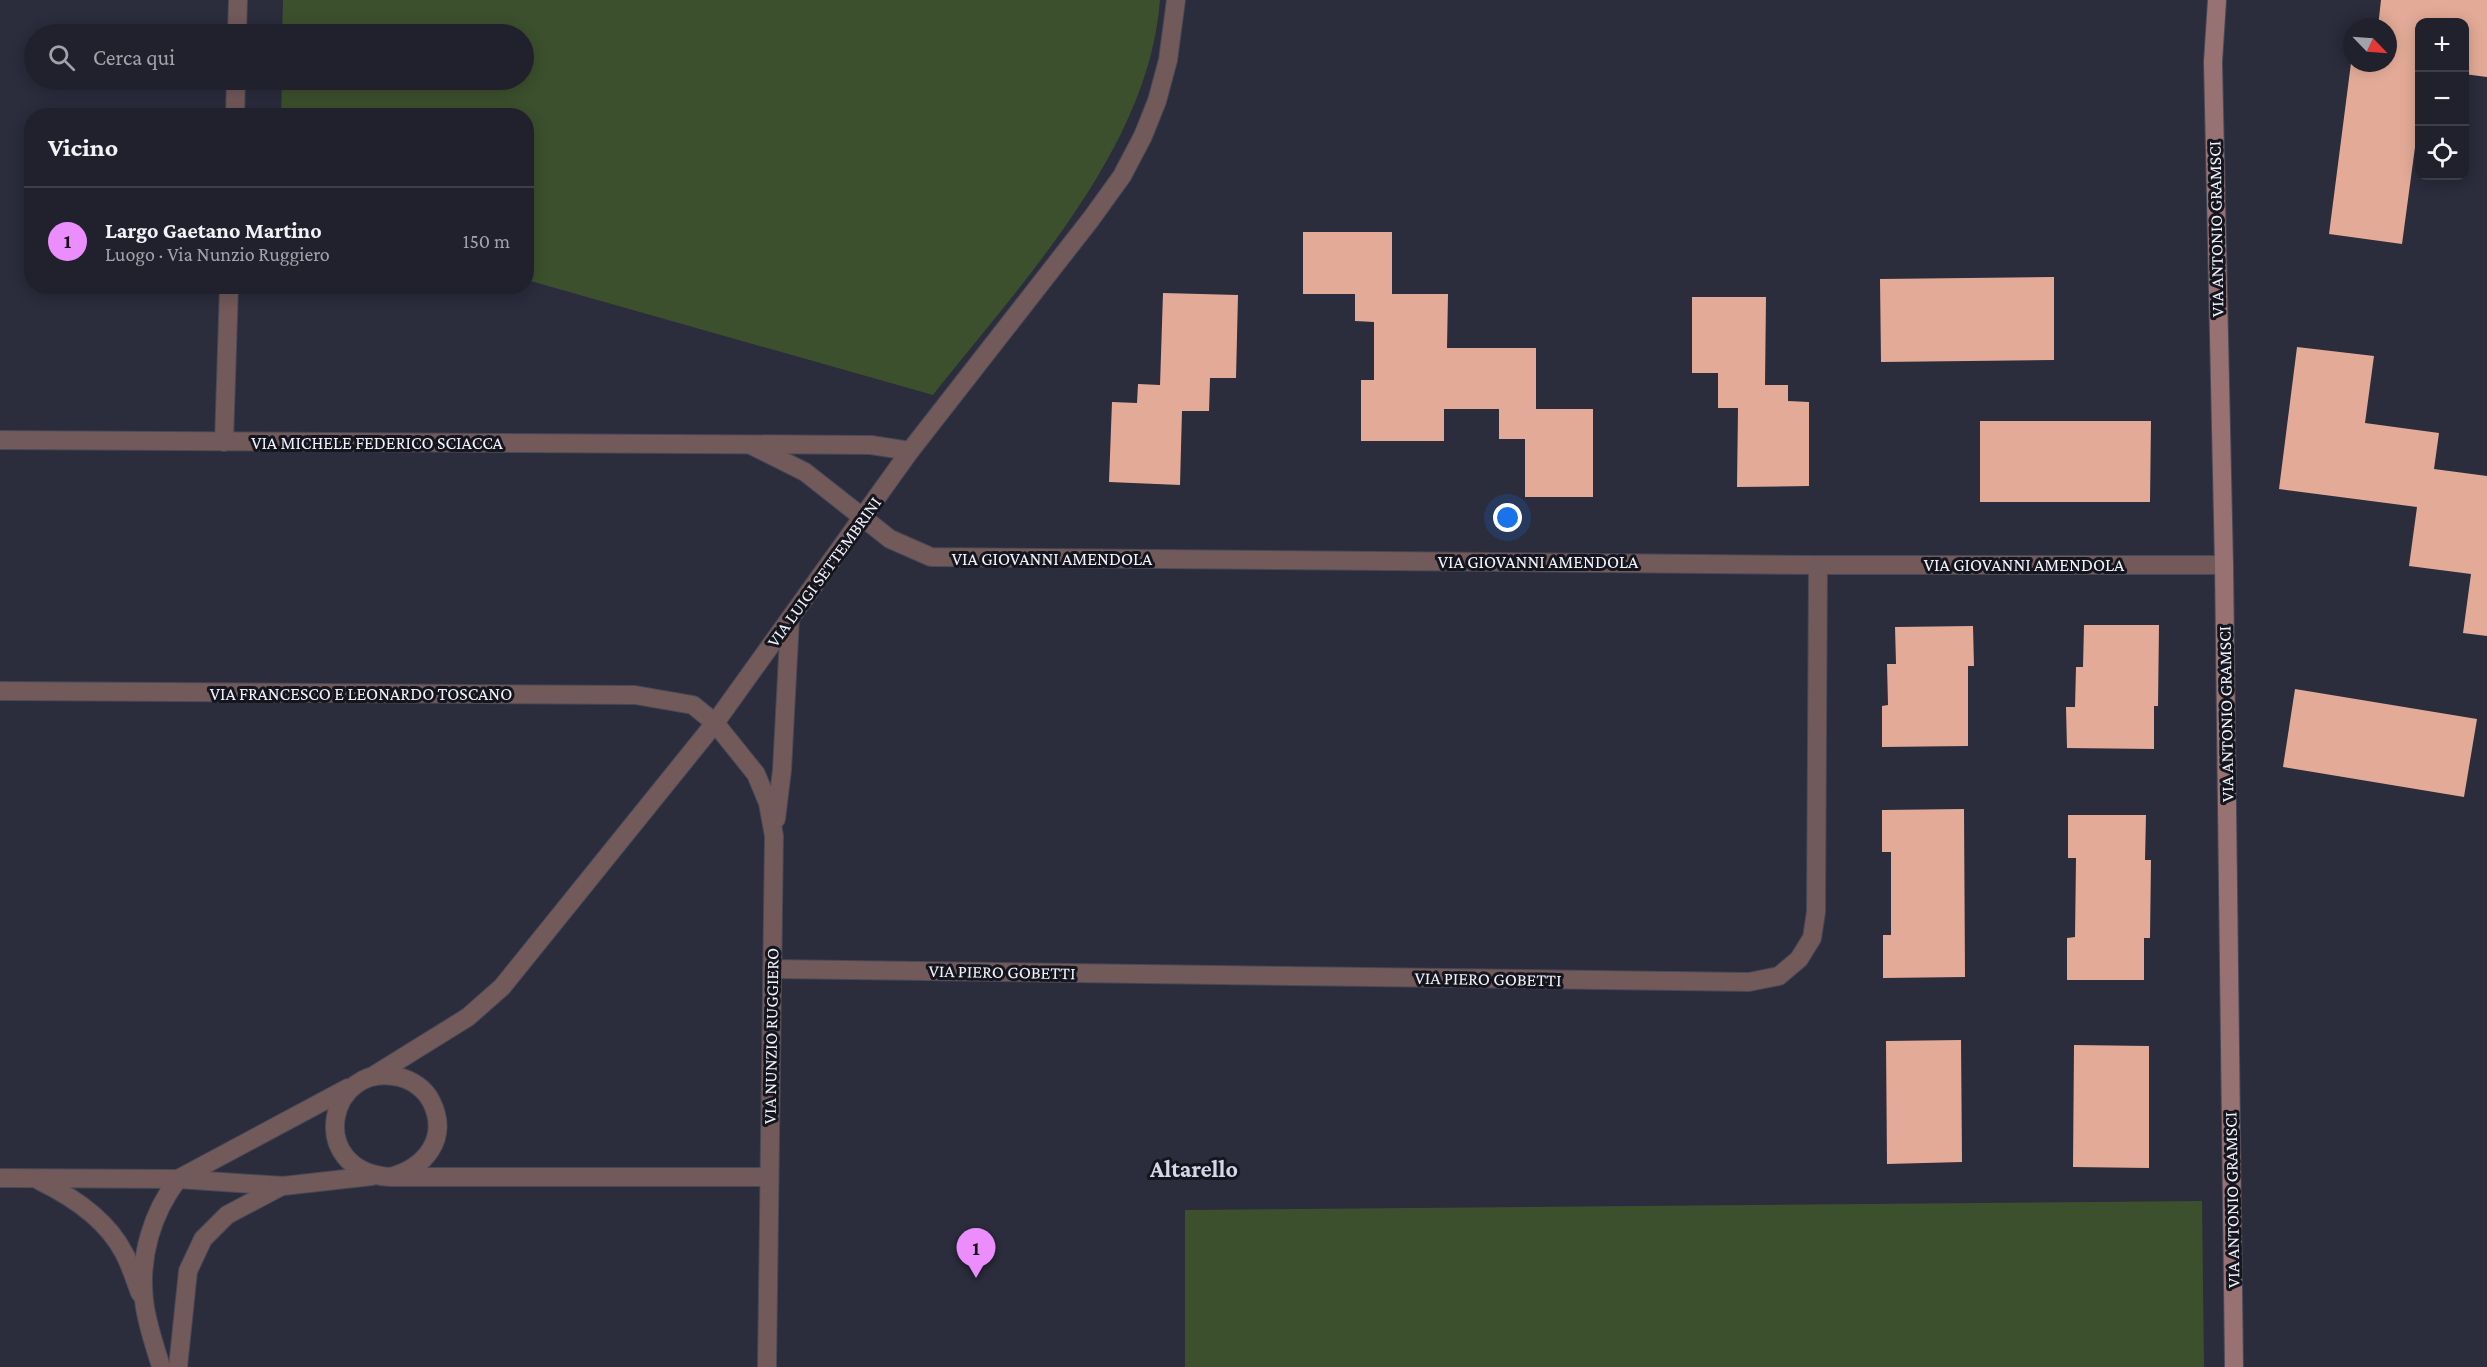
<!DOCTYPE html>
<html lang="it">
<meta charset="utf-8">
<style>
body{margin:0;font-family:"Crimson Pro",serif;background:#282935;color:#f1f3f6}
.controls{position:absolute;right:18px;top:18px;display:grid;overflow:hidden;border-radius:12px;box-shadow:0 3px 15px #0003}
.controls button{width:54px;height:54px;display:grid;place-items:center;padding:0;border:0;border-bottom:2px solid #3d3e49;background:#20212d;color:#f1f3f6;font:30px sans-serif}
.compass{position:absolute;left:2343px;top:18px;width:54px;height:54px;border-radius:50%;background:#20212d;box-shadow:0 3px 15px #0003;rotate:115deg}
.you{position:absolute;left:1508px;top:518px;width:21px;height:21px;margin:-15px;border:4px solid #fff;border-radius:50%;background:#1a73e8;box-shadow:0 0 0 9px #1a73e833}
.badge{display:grid;place-items:center;width:39px;height:39px;border-radius:50%;background:#eb8dfc;color:#111;font-size:20px;font-weight:700}
.pin{position:absolute;translate:-50% -50px;filter:drop-shadow(0 2px 3px #0008)}
.pin::after{content:'';position:absolute;top:32px;width:21px;height:18px;background:inherit;clip-path:polygon(0 0,100% 0,50% 100%)}
.list{margin:0;padding:0;list-style:none}
h2{display:flex;justify-content:space-between;align-items:center;height:78px;margin:0;padding:0 24px;font-size:26px}
h2 small{font-size:20px;font-weight:400;color:#a2a3aa}
.list li{display:grid;grid-template-columns:39px 1fr auto;gap:18px;align-items:center;box-sizing:border-box;height:108px;padding:0 24px;border-top:2px solid #3d3e49}
.list b{display:block;font-size:22px;white-space:nowrap}
.list p{margin:0;font-size:20px;white-space:nowrap;color:#a2a3aa}
.list em{font-size:20px;font-style:normal;color:#a2a3aa}
.icon{flex:none;width:33px;height:33px;fill:none;stroke:currentColor;stroke-width:2;stroke-linecap:round;stroke-linejoin:round}
.map{position:relative;flex:none;width:2487px;height:1367px;overflow:hidden}
.search{position:absolute;background:#20212d;box-shadow:0 3px 15px #0003;left:24px;top:24px;width:510px;height:66px;display:flex;align-items:center;gap:15px;box-sizing:border-box;padding:0 21px;border-radius:33px;color:#a2a3aa;font-size:22px}
.panel{position:absolute;background:#20212d;box-shadow:0 3px 15px #0003;left:24px;top:108px;width:510px;height:186px;border-radius:24px}
.map>svg:first-child{display:block}
.green{fill:#3c502d}
.building{fill:#e3ab97}
.lines{fill:none;stroke-linecap:round;stroke-linejoin:round}
.street-casing{stroke:#474857;stroke-width:20}
.secondary-casing{stroke:#474857;stroke-width:20}
.street{stroke:#72595a;stroke-width:18}
.secondary{stroke:#987173;stroke-width:18}
.labels{text-anchor:middle;stroke-width:6;stroke-linejoin:round;paint-order:stroke}
.street-label{font-size:18px;fill:#f0f1fc;stroke:#15151d}
.district-label{font-size:24px;font-weight:bold;fill:#d4d6eb;stroke:#15151d}
</style>
<div class="map">
<svg width="2487" height="1367" viewBox="0 0 2487 1367">
<rect width="100%" height="100%" fill="#2b2c3c"/>
<g class="green">
<path d="M283,0H1160C1149,149 1022,282 933,395L527,280L526,116L281,115L282,80H524V34H282Z"/>
<polygon points="2202,1201 2204,1367 1185,1367 1185,1210"/>
</g>
<g class="building">
<polygon points="2381,0 2487,0 2487,77 2464,74 2464,22 2420,22 2420,110 2402,244 2329,234 2351,63 2388,63 2388,27 2378,27"/>
<polygon points="1303,232 1392,232 1392,294 1448,294 1447,348 1536,348 1536,409 1593,409 1593,497 1525,497 1525,439 1499,439 1499,409 1444,409 1444,441 1361,441 1361,380 1374,380 1374,322 1355,321 1355,294 1303,294"/>
<polygon points="2054,277 2054,360 1881,362 1880,279"/>
<polygon points="1163,293 1238,295 1236,378 1210,378 1209,411 1182,411 1180,485 1109,482 1112,402 1137,403 1138,384 1160,385"/>
<polygon points="1692,297 1766,297 1765,385 1788,385 1788,401 1809,402 1809,486 1737,487 1738,408 1718,408 1718,373 1692,373"/>
<polygon points="2297,347 2374,356 2365,423 2439,433 2434,469 2487,476 2487,636 2463,633 2471,574 2409,566 2417,507 2279,489"/>
<polygon points="1980,421 2151,421 2150,502 1980,502"/>
<polygon points="2084,625 2159,625 2158,706 2154,706 2154,749 2067,748 2066,707 2075,707 2076,667 2083,667"/>
<polygon points="1973,626 1974,666 1968,666 1968,746 1882,747 1882,706 1888,705 1887,664 1896,664 1895,627"/>
<polygon points="2295,689 2477,719 2464,797 2283,767"/>
<polygon points="1964,809 1965,977 1883,978 1883,935 1891,935 1891,852 1882,852 1882,810"/>
<polygon points="2068,815 2146,815 2145,860 2151,860 2150,938 2144,938 2144,980 2067,980 2067,938 2075,937 2076,858 2068,858"/>
<polygon points="1961,1040 1962,1162 1887,1164 1886,1041"/>
<polygon points="2074,1045 2149,1046 2149,1168 2073,1167"/>
</g>
<g class="lines">
<g class="street-casing">
<g id="street">
<polyline points="237,34 238,0"/>
<polyline points="235,116 236,80"/>
<polyline points="0,440 871,445 910,451"/>
<polyline points="224,442 229,286"/>
<polyline points="753,446 805,472 890,539 931,557 1818,565 2224,565"/>
<polyline points="0,691 635,695 693,705 715,723 756,774 768,803 774,836 767,1367"/>
<polyline points="776,819 782,770 790,619"/>
<polyline points="772,969 1749,982 1779,976 1799,959 1812,938 1816,912 1818,565"/>
<polyline points="373,1076 468,1017 502,987 715,723 910,451 1091,219 1122,176 1143,136 1157,101 1168,60 1176,0"/>
<path d="M390,1177C425,1168 450,1138 431,1101C425,1089 412,1080 399,1077C328,1060 304,1171 390,1177H769"/>
<polyline points="0,1178 178,1179 283,1186 372,1176"/>
<path d="M40,1181C73,1197 107,1220 124,1253C131,1266 135,1280 140,1293"/>
<path d="M161,1367C155,1346 146,1322 144,1300C139,1257 152,1213 178,1179L348,1088"/>
<polyline points="178,1367 188,1271 203,1239 227,1215 280,1187"/>
</g>
</g>
<g class="secondary-casing">
<polyline id="secondary" points="2217,0 2213,62 2224,565 2234,1367"/>
</g>
<use href="#street" class="street"/>
<use href="#secondary" class="secondary"/>
</g>
<g class="labels">
<g class="street-label">
<text transform="translate(2216 229) rotate(-91)" y="6">VIA ANTONIO GRAMSCI</text>
<text x="377" y="449">VIA MICHELE FEDERICO SCIACCA</text>
<text x="1052" y="565">VIA GIOVANNI AMENDOLA</text>
<text x="1538" y="568">VIA GIOVANNI AMENDOLA</text>
<text x="2024" y="571">VIA GIOVANNI AMENDOLA</text>
<text transform="translate(824 572) rotate(-54)" y="6">VIA LUIGI SETTEMBRINI</text>
<text x="361" y="700">VIA FRANCESCO E LEONARDO TOSCANO</text>
<text transform="translate(2226 714) rotate(-91)" y="6">VIA ANTONIO GRAMSCI</text>
<text transform="translate(1002 972) rotate(1)" y="6">VIA PIERO GOBETTI</text>
<text transform="translate(1488 979) rotate(1)" y="6">VIA PIERO GOBETTI</text>
<text transform="translate(771 1036) rotate(-89)" y="6">VIA NUNZIO RUGGIERO</text>
<text transform="translate(2232 1200) rotate(-91)" y="6">VIA ANTONIO GRAMSCI</text>
</g>
<g class="district-label">
<text x="1194" y="1177">Altarello</text>
</g>
</g>
</svg>
<div class="controls">
<button>+</button>
<button>−</button>
<button><svg class="icon" aria-label="locate" viewBox="0 0 24 24"><circle cx="12" cy="12" r="6"/><path d="M12 2v4M12 18v4M2 12h4M18 12h4"/></svg></button>
</div>
<svg class="compass" viewBox="-18 -18 36 36"><path d="M0-13l5 13h-10z" fill="#e53935"/><path d="M0 13l5-13h-10z" fill="#a2a3aa"/></svg>
<div class="you"></div>
<div class="pin badge" style="left:976px;top:1278px">1</div>
<div class="search"><svg class="icon" aria-label="search" viewBox="0 0 24 24"><circle cx="10" cy="10" r="6"/><path d="M15 15l6 6"/></svg>Cerca qui</div>
<section class="panel">
<h2>Vicino<small></small></h2>
<ul class="list">
<li><span class="badge">1</span><div><b>Largo Gaetano Martino</b><p>Luogo · Via Nunzio Ruggiero</p></div><em>150 m</em></li>
</ul>
</section>
</div>
